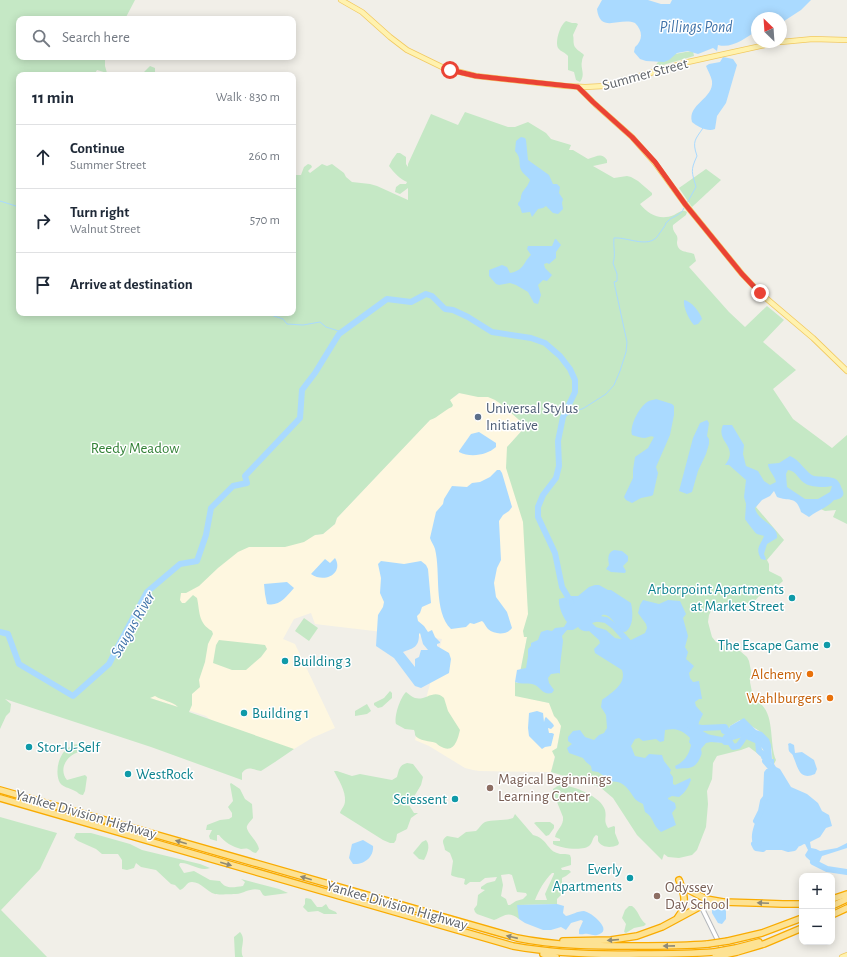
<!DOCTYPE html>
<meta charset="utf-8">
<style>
body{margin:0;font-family:"Alegreya Sans",sans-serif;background:#f2f2f3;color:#1f2937}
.controls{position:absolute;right:12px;bottom:12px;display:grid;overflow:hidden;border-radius:8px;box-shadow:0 2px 10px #0003}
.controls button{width:36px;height:36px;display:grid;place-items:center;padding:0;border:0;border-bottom:1px solid #e0e1e3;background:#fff;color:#1f2937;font:20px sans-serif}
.compass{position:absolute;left:751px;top:12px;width:36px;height:36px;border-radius:50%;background:#fff;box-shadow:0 2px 10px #0003;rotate:335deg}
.stop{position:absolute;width:12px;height:12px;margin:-9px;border:3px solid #ea4335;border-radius:50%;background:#fff}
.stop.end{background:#ea4335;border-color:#fff;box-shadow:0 1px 4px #0008}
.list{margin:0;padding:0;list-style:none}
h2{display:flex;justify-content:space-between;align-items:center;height:52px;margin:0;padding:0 16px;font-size:17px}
h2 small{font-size:13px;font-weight:400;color:#747a83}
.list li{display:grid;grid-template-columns:26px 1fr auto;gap:12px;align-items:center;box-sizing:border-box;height:64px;padding:0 16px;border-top:1px solid #e0e1e3}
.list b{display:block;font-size:15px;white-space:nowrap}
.list p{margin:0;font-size:13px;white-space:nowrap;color:#747a83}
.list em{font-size:13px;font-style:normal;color:#747a83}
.icon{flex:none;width:22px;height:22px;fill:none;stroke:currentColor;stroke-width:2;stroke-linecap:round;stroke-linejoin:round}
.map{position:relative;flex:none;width:847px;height:957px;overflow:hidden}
.search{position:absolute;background:#fff;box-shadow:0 2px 10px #0003;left:16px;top:16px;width:280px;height:44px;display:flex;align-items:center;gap:10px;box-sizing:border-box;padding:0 14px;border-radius:8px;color:#747a83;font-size:15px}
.panel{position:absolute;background:#fff;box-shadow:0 2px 10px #0003;left:16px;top:72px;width:280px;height:244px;border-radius:8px}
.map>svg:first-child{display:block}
.commercial{fill:#fef7e0}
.green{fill:#c5e8c5;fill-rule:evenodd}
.water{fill:#aadaff;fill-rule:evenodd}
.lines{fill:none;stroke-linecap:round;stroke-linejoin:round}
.stream{stroke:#aadaff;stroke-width:1}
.river{stroke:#aadaff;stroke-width:6}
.minor-casing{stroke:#b5b8bc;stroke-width:5.5}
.major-casing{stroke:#f2c960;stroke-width:6}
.highway-casing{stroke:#f9ab00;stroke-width:8}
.minor{stroke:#fff;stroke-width:3.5}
.major{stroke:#fff2af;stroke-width:4.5}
.highway{stroke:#fde293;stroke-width:5.5}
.highway-bridge-casing{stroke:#f9ab00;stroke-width:8;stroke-linecap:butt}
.highway-bridge{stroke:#fde293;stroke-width:5.5}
.oneway{fill:#8e8975}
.route{stroke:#ea4335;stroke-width:5}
.service-dot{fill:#5c6f8a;stroke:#fff;stroke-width:1.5}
.culture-dot{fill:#0f9aa8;stroke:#fff;stroke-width:1.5}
.food-dot{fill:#e8710a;stroke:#fff;stroke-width:1.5}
.education-dot{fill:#8d6e63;stroke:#fff;stroke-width:1.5}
.labels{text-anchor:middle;stroke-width:3;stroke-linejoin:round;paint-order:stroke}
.street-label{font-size:15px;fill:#5f6368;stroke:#fff}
.service-label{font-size:15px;fill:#4e5e75;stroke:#fff;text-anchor:start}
.park-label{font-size:15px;fill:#348238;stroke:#fff}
.culture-label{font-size:15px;fill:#0d838f;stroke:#fff;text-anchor:end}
.food-label{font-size:15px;fill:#c56008;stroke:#fff;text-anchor:end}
.education-label{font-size:15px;fill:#785e54;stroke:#fff;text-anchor:start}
.water-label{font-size:16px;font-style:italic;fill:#4174aa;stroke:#fff}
</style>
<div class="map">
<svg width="847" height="957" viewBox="0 0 847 957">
<rect width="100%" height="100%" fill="#f1efe8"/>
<polygon class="commercial" points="460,393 494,397 526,426 507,447 507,464 523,509 529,628 515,695 566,707 551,772 479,771 473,770 465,768 429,746 415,740 442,639 315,624 311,613 294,619 283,639 295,644 335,728 312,738 294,749 274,752 214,723 206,716 138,694 163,596 216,555 264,543 323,534 335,524 337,518 447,402"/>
<g class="green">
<path d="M0,0H135L125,19H19V57H105V66L107,73L97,70L94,75H19V313H293V175H301L304,167L308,164L311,165L312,167L308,171L310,173L322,164L327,166L332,164L344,173L346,177L352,182L370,184L377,186L408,200V188L400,194L395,192L396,187L400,184H406L407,182C400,179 394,173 389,166L392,160L397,153H400L406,157V164L408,167V164L431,114L458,125L465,112L508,127H515L528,122L546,133L551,139L571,145L569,150H573L588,159C597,157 601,152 607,160V163L593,166L614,178L627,176L631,177L638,181L652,193V195L640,204C648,214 660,221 674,215C678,213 681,210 685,211L687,212L686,215L673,225C672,230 675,232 677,236C678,240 677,240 677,243C678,253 687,251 694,254L696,261L689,267L729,312L745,327L767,306L784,320L763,342L796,370L773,389L793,419L832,448L847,435V524L833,517L836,510L825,511L779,490L767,491L756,507L784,540L767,560L769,564V571L781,577L783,581L772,591L759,596L754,602L744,604L736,603L711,611L709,615L708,622L712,637L716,642L740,651L747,657L749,661L751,671L750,682L752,692L750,698C753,700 758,701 761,704C775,717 769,744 776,760L774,764L775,766C771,760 773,754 771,747C765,731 754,728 740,720L730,726L725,738L716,742C737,745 746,723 763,751C766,757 771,762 772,768L769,764L766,765C763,756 755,752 749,747L741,750L717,756L713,763L712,779L707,791L708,804L706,827L697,850L692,855L679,858L668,857L664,854L662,860L637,835L613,798L600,787L551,772L555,757L552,751L557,748L561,726L557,719L554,716L549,703L515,696V682L518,683L527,637H524L523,631L528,614L523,522L506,468L507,447L526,426L501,404L495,400L488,397H478L459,393L450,400L453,405L452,407C444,410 439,417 430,420L337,518L335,524L323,534L315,535L304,542L285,547H249L238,552L218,568L199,586L186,593H181L180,600L182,603H185L193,595L197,598C200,612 198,623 212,631L213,634L208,644L205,662L199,680L200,687L192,694V705L189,712L294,749L275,762L261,771C253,770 248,765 242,773V780L151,747L5,699L11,704L10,712L6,716L0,729ZM155,696C163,701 172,701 178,707L150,698Z"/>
<path d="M566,21L572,23H576L578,24L573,35C574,38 573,42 574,45C575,49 581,52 584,55C583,57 582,59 582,61C580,69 586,74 580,82L576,80L574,72L568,70V56C565,52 561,52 558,48C555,41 560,25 566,21Z"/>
<path d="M693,51L694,56L656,67V65C662,54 681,53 693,51Z"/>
<polygon points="150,66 155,68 155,72 152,75 141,75"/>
<polygon points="706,169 721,180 692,207 679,188"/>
<polygon points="304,618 318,628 309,641 295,631"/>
<polygon points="219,640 265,645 267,649 261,657 246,670 232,670 213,663 216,645"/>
<polygon points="390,691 392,693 392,698 382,707 378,708 374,705 374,703 384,698"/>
<path d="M406,692C409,694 412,697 415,698C426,701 434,688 444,698L448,711L460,730C458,738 455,752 444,748C441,747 438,745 436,743C431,741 418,741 415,735C415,734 415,732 414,730L405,729L396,724C394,716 400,698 406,692Z"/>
<polygon points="367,704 371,711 367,714 355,716 355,711"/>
<path d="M79,744L88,747L89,752C86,752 83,751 79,752C67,755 58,769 67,780L85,775L87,777L85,791L83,795C79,795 78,792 75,791C70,788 61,787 59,781C54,767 61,745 79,744Z"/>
<path d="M407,763L413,764L423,777L421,785L409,805L414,813H418L411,818L407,829L397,834L396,840L394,843H390L383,840L340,813C341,809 345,806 345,801C346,791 338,779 334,771H337L352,776L360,774L392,780L397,777C399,770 399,765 407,763Z"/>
<path d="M231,783L240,789L245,799L252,804L253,818C251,821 248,823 247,826C245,831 258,841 259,849L256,853C253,853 251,850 248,849C246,848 243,849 241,849C233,847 224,842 219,835H217V841L210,839L209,836L212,830H206L207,825L220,820L229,819L232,817V813L228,807L233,801L230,784Z"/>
<path d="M559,785C571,784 602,797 605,810C607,818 603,820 608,828L614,826L615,827V833L619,843L618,845C611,848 602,848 598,841V836L596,835C592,838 593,842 590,845C584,852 559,848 553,844V841H560V839L555,837C556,830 564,826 563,817L553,792V789Z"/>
<path d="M515,814L533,835C547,838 547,850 557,853C561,855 566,853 570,855L571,858V865L561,868L562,870H569L571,872L566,876L562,878V886L565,891L557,899V904L519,905V919C507,910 504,917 494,920L477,914L475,912L474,909L477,905L478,895L485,890L481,889V887L487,883L495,881L497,877L485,878L480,882H470L466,885L464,884L465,879C461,877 455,878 451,875L453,861L450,853L445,850C444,843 440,841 447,836L458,838L466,832L476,831C479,829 481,824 485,822C493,819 506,821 513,818ZM552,873H554V874L545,894L547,900H535C539,890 544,881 552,873ZM509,874L512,875L517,892L526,893L527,895L523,899L516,901L510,905H508L506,899L501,896L503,885L501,875Z"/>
<polygon points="0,817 57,833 40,869 1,910 47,957 0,957"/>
<polygon points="536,822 550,822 554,825 554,828 549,835 546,836 534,823"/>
<path d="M76,833H91L130,844L142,850L200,864L210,868C199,872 190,862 180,863L179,865L184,873L194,871L210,880L220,881C226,890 234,887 243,886L245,882L241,879L279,889L288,893L265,896L263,895L260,890C251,887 245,893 236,894C232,894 219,895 215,894C207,892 201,882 192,882C186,882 185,889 180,890L175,885L171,884L156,870L141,867L136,863L134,868L127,870L122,869V860L118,854H102L96,849L78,841L74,838Z"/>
<path d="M426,840C431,846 427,854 424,860L419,859L413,853L422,842Z"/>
<polygon points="306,898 311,899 317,907 322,907 326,904 329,909 336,912 337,914 324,914 318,911 308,912 303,907 305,904 305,899"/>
<path d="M629,906H632C639,911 639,919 646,924L644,926L634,928L626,933L624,932L626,924L622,918L625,910Z"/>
<path d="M240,932C247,940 239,948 243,957H235L234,937Z"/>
</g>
<g class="water">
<path d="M602,0H648L661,4H670L672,0H811L801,10L781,23V18H757V31C745,38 732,49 718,45L717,51L713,48L698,54L688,51L677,53L669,60L664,62L646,61L640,59L634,52L635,47C643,40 643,31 635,23C619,17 600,34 597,9Z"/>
<path d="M723,57L733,59L737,65L726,103L717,116L715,129C708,132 698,127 692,122C687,104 714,99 712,81C711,76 708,71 706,66L709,64L720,62Z"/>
<path d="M521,137L525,138L526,140L528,160L549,175L553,184H557L560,187L559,193L563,199L562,203L563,209L558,214L553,213L546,206L543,208L538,209L532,217L530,212L522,213L520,207L518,205V203C522,199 520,198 522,193C525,188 528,186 530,180C527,176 523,174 521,170C518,163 522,159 515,151L516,141Z"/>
<path d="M555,239H556L561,245L556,252V258L549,264L547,263L544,264L545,268L552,275L547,281L543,280L538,285L541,295L538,304L534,303L528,292L516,285L510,283L499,285L496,284L489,276V270L502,265L507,267L510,273C525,270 523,262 531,255L527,249L528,246H552Z"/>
<path d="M684,300C691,301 700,312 702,319L698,324L694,325C689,320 683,307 684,300Z"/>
<path d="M656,399L672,404L674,406V415L670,435L656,467L658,473L653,495L651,496L641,498L632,503L626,500L624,497L633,478V470L635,457L648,448L654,437C651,435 649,437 645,438C641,438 636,436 632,435C629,425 641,404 649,401C650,400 655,400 656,399Z"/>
<polygon points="707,420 709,423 707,436 709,439 709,444 706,454 698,471 692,492 687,494 679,491 693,438 700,423"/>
<path d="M723,425H732L744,445L743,454L746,466L758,471L764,481L770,485L776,482C775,476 768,470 768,464L779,463L790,456C799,459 807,474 814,476C820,477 827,476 833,478C839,480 840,484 842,489C846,496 841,499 834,500C827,508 818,510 809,517L801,512C796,495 789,502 777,497L774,491L770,496L762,500L755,508C758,522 779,525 777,538L767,544L764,554L766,559L765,560L761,559C755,548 760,546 764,536C762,535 759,535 757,534C755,533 747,522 745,519L746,504L744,497L746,480L729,465H725C740,446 715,442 723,425ZM788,470C797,471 798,480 806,484C811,487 825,488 831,486H832L830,492L818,499H805L787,487L786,474Z"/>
<path d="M479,432L496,443V447C487,455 471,458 459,452V451L471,434Z"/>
<path d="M497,470H500L502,473L512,507L509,511L503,515L499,521L501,560L497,568L494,583L496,597L507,612L512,628C507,635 495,635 488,629C485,626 485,623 482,621L474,624L470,623L466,627L451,629C433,611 441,573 435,549C434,545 431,542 430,538L436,512L443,504L444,499L452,486L467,487L472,483L480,482L490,477Z"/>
<path d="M614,550L622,551L628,556V561L623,566L626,571L625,573L611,572L606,569L609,565C608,559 607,553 614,550Z"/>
<path d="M335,558C344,573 325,584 311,574L325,559L330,563Z"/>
<path d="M381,561L404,564L421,561L426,565L428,569L431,603L422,607L420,613L417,616L418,621L424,626L428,632L432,630L435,637L440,642V643L437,644V646L449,653L451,659L449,673L421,688L415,686L394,658L376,646L378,615L383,607L384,602L380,593L381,578L378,564ZM420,633L423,644L428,650H421L419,657L415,659V667L403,652C414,648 419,647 419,634Z"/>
<path d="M287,582L294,588C287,596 279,607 267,604L265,594L264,584Z"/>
<path d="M595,585H599L608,590H611L631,603C633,612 634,627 625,632L615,630L616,624C612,620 608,613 602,615L599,621L592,623L596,627L606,630L615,638L626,640H631L645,633L647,628L646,624L638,613L640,605L643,600L659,604L668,600L680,601L686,614L683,618L688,636L685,647L688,652L686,659L694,666L689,673L690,678L693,682L699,681L702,699H699L695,702L696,706L703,714L699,722L698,728C702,730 706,734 711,735C715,736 720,736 725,738L730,726L744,718L756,730L762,732L769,739L771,745L772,759H774V764L776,767L780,769L791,787L807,794L818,803L822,811L829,815L832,826L826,828L820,837L810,842L811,848L816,849L820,851L837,848L847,843V848L822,856L818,865L816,866L806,857L805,855L808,850L805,844L785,848H756C747,839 755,825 758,814L761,813C767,803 768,783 768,771L772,768L771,763L766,762C767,749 756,740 746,736L723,743L711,742L706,743L701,749C702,753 702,754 700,758C694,771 688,767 676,769L675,766C684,762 689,755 691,745L689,742L690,738C682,730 676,728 665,730L664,741L660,742L656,739L643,741L639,738L635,739L631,746L635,756L645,758L649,754L662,755L664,761L671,770L670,773L673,777V784L675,785L690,778L691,780C688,787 686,792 679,797L672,796L668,798V799L675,803L676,808L672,813L676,825L661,832C652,825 654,817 645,812L643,804C641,803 637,801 635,799C628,788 620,776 605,784L604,783V776L598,772L592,771L591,766L586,762L583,758L569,753L567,748L572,744L568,741V737L573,731L580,730L585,737L594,740L599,735L604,733L607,728L606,715L601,707L602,700C611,693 627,684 622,670L595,653L594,649L600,643L599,640L589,631C585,632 581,631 578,627L573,630H567L562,636L563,641L560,666V674L559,673L551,674L548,678L549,683L554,690L552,693C543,695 542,689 535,685C530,682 521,685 515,682L517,670L526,668L528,656V649L531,646V643L538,640L541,632L547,630L552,631L555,628L564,627L567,622C563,617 558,606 559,599L571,596H578L589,587Z"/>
<polygon points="537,711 543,713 544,722 545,718 546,717 553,724 554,726 551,729 548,728 549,733 552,733 554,734 551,746 545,747 542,749 529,736 528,728 529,713"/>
<path d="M790,743L794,745L795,753L802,752L814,760L817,769L815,774C799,781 798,767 793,756C793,754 790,753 789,751C788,749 789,746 788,744Z"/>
<path d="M363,840L373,846C374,857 364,865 353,864L349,858L352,844Z"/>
<path d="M557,904L564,906L563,913L566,916C572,915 577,911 584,911C591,912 615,931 597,935C594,936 591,934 588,934C585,933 583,935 579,934V930L583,921L581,920L571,923L566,930L561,927L551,930H543L525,923L519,919L517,905Z"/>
<polygon points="717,907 724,907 726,911 726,919 722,924 718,923 712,913 712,909"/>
</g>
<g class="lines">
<g class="stream">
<polyline points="0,201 19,207"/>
<path d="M687,203L696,187C692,172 690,171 697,156C692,141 695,140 703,128"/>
<polyline points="265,313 283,319 287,324 303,325 320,322 326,327 342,332"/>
<path d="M563,417L584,408L606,394L614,385L620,371L626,352L627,342L614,282L617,281V274L613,263C616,254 613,248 614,238C627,237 647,248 657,237C659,234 662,230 664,227C666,225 665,223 667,222C672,216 681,216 684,208"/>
</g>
<g class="river">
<polyline points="593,618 606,620 614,626 632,646"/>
<polyline points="0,632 8,634 19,664 73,696 109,664 124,635 147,592 180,564 197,561 206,535 211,508 233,486 247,483 245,476 300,418 302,390 315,373 339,334 387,299 411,302 426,294 432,296 445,309 453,310 468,317 492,332 531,338 545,343 560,356 570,369 575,380 575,392 563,417 558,441 559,466 556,478 543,495 538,507 538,517 555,553 562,587 571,602"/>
<path d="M690,726L702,728L725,727L726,729L724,731L727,732L728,735L726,737L728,739L725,742H730L733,747L738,746C748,734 741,734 758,741L759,751L761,753H762L764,756V757L766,758L765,761L771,768L767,773L766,797L763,801L761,811L756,821"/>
<polyline points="754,844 756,848 763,849 765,847 782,847 788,849 794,848 797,844 800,843"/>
<polyline points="813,862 827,869 847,872"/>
</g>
<g class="minor-casing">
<polyline id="minor" points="701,906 723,951"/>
</g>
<g class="major-casing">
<g id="major">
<polyline points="341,0 362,12 390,37 407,50 444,68 476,76 566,86 585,87 605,86 688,62 779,42"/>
<polyline points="781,42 813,39 847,40"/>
<polyline points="578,87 595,104 632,137 655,163 685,204 742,274 760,293 813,338 847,371"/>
<polyline points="842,957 847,955"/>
</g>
</g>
<g class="highway-casing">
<g id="highway">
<path d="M0,790L517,938C556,946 595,946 635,946C659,946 684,946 708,944"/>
<path d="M0,798L513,946C557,954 596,955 639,954C664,954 689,954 714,952"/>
<polyline points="689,890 706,899 723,902 783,904 802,904"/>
<polyline points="832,899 847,894"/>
<polyline points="832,906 847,899"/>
<polyline points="832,915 847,908"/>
<path d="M678,917C688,905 684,893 679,880"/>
<polyline points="563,941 611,940 637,936 662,927 701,906 723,902"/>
<polyline points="728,941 762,933 802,918"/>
<polyline points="736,948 759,942"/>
<polyline points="737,952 764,944 802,928"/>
<polyline points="543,954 556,957"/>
</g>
</g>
<use href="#minor" class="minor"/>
<use href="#major" class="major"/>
<use href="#highway" class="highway"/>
<g class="highway-bridge-casing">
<g id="highway-bridge">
<polyline points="708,944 728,941"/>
<polyline points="714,952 736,948"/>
<polyline points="715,957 737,952"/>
</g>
</g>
<use href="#highway-bridge" class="highway-bridge"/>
</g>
<defs><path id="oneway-solid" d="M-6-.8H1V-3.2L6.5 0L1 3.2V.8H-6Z"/></defs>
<g class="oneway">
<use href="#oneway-solid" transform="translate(181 842) rotate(-164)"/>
<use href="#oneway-solid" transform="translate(226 864) rotate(16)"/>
<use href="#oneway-solid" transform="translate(306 878) rotate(-164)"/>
<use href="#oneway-solid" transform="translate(763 903) rotate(-177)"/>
<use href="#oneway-solid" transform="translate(512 937) rotate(-167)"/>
<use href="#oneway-solid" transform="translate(613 940) rotate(175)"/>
<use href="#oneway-solid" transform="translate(669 946) rotate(179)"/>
</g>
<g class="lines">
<polyline class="route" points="450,70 476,76 578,87 593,102 632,137 655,162 685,204 742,274 760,293"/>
</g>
<circle class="service-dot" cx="478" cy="417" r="4"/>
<g class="culture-dot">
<circle cx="792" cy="598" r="4"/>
<circle cx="827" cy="645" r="4"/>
<circle cx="285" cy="661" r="4"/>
<circle cx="244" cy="713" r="4"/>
<circle cx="29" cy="747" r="4"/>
<circle cx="128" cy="774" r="4"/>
<circle cx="455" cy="799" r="4"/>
<circle cx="630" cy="878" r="4"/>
</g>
<g class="food-dot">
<circle cx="810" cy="674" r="4"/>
<circle cx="830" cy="698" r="4"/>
</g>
<g class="education-dot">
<circle cx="490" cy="788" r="4"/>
<circle cx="657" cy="896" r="4"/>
</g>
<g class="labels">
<g class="street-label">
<text transform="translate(645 74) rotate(-15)" y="5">Summer Street</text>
<text transform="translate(86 814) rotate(16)" y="5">Yankee Division Highway</text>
<text transform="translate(397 905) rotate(16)" y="5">Yankee Division Highway</text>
</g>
<g class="service-label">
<text x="486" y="413">Universal Stylus<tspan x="486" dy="17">Initiative</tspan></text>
</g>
<g class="park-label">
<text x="135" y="453">Reedy Meadow</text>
</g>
<g class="culture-label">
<text x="784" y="594">Arborpoint Apartments<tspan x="784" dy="17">at Market Street</tspan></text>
<text x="819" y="650">The Escape Game</text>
<text x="293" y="666" text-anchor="start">Building 3</text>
<text x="252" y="718" text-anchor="start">Building 1</text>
<text x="37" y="752" text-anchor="start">Stor-U-Self</text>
<text x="136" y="779" text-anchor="start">WestRock</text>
<text x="447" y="804">Sciessent</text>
<text x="622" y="874">Everly<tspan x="622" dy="17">Apartments</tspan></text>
</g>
<g class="food-label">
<text x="802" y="679">Alchemy</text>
<text x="822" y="703">Wahlburgers</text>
</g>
<g class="education-label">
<text x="498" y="784">Magical Beginnings<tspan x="498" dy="17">Learning Center</tspan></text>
<text x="665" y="892">Odyssey<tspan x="665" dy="17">Day School</tspan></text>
</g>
<g class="water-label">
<text x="696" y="32">Pillings Pond</text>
<text transform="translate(132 624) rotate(-60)" y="6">Saugus River</text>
</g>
</g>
</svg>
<div class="controls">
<button>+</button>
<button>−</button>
</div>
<svg class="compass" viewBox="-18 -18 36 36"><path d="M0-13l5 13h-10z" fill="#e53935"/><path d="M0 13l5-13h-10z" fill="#747a83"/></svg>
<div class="stop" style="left:450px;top:70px"></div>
<div class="stop end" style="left:760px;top:293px"></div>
<div class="search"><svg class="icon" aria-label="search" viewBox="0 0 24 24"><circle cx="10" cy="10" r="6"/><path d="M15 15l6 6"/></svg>Search here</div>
<section class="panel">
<h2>11 min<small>Walk · 830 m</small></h2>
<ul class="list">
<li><svg class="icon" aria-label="ahead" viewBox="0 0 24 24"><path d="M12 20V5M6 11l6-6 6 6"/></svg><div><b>Continue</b><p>Summer Street</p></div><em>260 m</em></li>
<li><svg class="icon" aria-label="right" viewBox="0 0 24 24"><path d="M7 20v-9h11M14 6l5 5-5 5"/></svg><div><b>Turn right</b><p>Walnut Street</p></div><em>570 m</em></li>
<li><svg class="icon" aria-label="arrive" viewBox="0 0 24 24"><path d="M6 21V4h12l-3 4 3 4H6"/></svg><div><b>Arrive at destination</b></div></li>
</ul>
</section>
</div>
